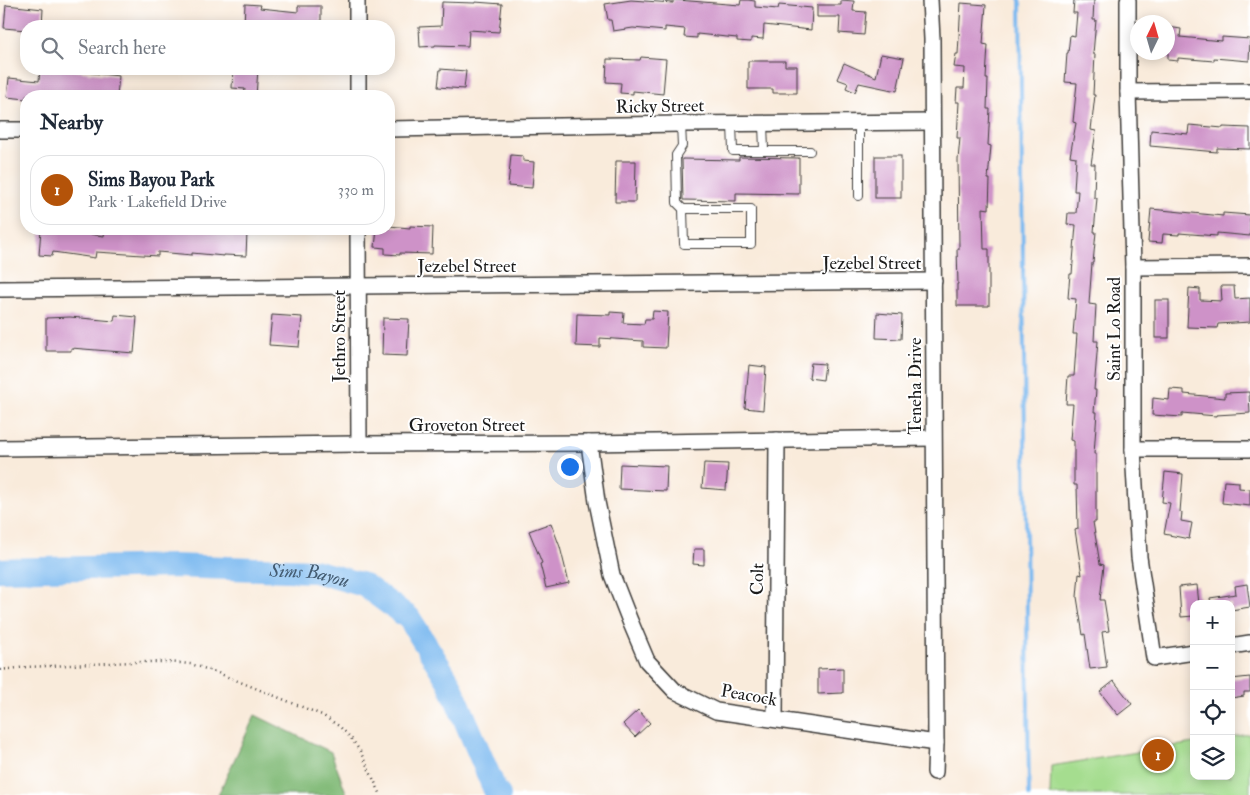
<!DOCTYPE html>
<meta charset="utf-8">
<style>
body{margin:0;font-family:"IM FELL Double Pica",serif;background:#f2f2f3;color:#1f2937}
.controls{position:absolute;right:15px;bottom:15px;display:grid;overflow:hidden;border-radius:10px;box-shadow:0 2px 12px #0003}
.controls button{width:45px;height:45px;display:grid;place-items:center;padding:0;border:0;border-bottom:1px solid #e0e1e3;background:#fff;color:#1f2937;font:25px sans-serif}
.compass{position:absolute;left:1130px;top:15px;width:45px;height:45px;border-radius:50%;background:#fff;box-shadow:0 2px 12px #0003;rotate:5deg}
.you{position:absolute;left:569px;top:466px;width:18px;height:18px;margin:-12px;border:4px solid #fff;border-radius:50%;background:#1a73e8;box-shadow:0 0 0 8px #1a73e833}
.badge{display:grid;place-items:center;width:32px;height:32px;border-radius:50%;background:#b45309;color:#fff;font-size:16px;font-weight:700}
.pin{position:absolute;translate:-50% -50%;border:2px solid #fff;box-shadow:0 1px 5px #0006}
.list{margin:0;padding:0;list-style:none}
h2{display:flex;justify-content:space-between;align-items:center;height:65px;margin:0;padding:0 20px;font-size:21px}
h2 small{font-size:16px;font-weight:400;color:#747a83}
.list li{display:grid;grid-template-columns:32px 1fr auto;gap:15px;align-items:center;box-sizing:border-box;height:70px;margin:0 10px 10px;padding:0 10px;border:1px solid #e0e1e3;border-radius:20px}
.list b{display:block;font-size:19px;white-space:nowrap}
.list p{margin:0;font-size:16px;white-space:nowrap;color:#747a83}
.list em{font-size:16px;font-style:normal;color:#747a83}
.icon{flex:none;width:28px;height:28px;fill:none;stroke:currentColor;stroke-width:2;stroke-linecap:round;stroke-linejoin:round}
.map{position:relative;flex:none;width:1250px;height:795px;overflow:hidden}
.search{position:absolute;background:#fff;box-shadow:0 2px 12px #0003;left:20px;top:20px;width:375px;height:55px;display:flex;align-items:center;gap:12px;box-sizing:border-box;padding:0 18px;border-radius:20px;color:#747a83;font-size:19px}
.panel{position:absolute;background:#fff;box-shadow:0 2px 12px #0003;left:20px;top:90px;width:375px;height:145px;border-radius:20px}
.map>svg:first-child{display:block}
.green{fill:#a5dd8f;stroke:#607c56}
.forest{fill:#84bc7a;stroke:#506c4b}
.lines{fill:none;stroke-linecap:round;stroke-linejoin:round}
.stream{stroke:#7dbaf0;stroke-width:4}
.river{stroke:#7dbaf0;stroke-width:24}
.building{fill:#ce92c8}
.lane-casing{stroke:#3d3b39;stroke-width:10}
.street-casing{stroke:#3d3b39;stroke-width:18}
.path{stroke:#3d3b39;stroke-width:2.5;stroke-dasharray:1 4;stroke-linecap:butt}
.lane{stroke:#fff;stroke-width:8}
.street{stroke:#fff;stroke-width:15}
.labels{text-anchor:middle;stroke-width:4;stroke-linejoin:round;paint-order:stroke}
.street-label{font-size:18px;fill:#1c1c1c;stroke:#fff}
.water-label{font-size:19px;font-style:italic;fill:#435b71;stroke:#fff}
</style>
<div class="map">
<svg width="1250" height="795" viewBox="0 0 1250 795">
<rect width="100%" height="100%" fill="#fff"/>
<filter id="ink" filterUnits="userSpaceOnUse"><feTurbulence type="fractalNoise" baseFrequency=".02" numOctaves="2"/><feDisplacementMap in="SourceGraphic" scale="10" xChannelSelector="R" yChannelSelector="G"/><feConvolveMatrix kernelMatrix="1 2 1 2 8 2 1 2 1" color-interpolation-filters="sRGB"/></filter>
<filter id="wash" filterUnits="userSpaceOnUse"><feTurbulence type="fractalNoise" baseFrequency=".0096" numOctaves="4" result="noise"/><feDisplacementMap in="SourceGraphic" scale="20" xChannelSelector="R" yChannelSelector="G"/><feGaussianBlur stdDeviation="1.12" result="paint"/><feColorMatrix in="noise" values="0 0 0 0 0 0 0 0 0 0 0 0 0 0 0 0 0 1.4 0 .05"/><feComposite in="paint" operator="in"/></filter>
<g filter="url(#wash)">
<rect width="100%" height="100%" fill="#f9ebdb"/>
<polygon class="green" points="1250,734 1250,795 1050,795 1051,766 1194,743 1194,776 1231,776 1231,737"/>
<polygon class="forest" points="255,715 331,752 347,795 218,795"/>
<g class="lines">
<polyline class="stream" points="1020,0 1029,795"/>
<path class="river" id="s1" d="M0,570L174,566L314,571L364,585L409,618L449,682L495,790L499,795"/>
</g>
<g id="blocks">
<g class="building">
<polygon points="631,0 673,3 673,0 678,0 740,5 741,0 748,0 755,1 755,7 778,9 779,5 812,8 811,30 764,25 763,39 751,38 751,42 737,41 737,38 697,34 697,38 684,37 685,29 665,27 665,31 633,28 613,31 611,20 608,20 605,4"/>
<polygon points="841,0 854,1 853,11 866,12 864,35 839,33 840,17 817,17 817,5 841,5"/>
<polygon points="1074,0 1094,0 1093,20 1096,20 1093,54 1095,54 1093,95 1095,95 1091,130 1096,131 1091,164 1095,164 1094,198 1097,198 1094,232 1096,232 1093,263 1092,263 1089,304 1096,305 1094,341 1098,341 1094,390 1096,390 1094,412 1097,412 1094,454 1096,454 1096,522 1093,522 1100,564 1104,565 1100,600 1104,600 1109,631 1102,632 1107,667 1090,669 1085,634 1083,635 1077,597 1079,574 1082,575 1075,530 1078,529 1077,485 1074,485 1074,441 1070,440 1073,404 1066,404 1068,376 1074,376 1077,334 1073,334 1076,299 1068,298 1070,274 1072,274 1076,225 1067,224 1068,213 1076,213 1078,191 1074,191 1076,157 1070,156 1076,123 1073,122 1077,83 1065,82 1067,53 1068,53 1070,35 1075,36 1077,13 1073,13"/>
<polygon points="442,2 475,3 475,2 502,4 499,32 469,30 468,46 435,45 435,46 420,47 419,27 441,26"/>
<polygon points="961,3 986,5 983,44 988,45 986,79 988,79 987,109 990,109 988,145 991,146 988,179 990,179 989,209 983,208 984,249 989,249 989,306 957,306 957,284 958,284 957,249 959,249 958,160 960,138 957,138 959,102 956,102 957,88 964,88 965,68 954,67 956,54 958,54"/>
<polygon points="245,4 261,5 260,8 298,12 298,6 321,6 321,23 284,22 283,26 244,25"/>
<polygon points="6,5 43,9 42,26 26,26 26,30 4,28"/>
<polygon points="1168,27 1181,29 1180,37 1222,41 1222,37 1250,39 1249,61 1214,58 1214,61 1178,58 1178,61 1168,60"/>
<polygon points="881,54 904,58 897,91 859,83 855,92 846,88 848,83 837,79 844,63 876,77"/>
<polygon points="641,57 666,59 663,94 633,91 633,94 620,93 621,83 606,82 607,59 640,60"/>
<polygon points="748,61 785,61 785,66 797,66 797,93 773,93 773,89 748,89"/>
<polygon points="40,69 66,69 66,70 119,76 117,96 26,96 26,99 7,97 9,78 39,81"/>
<polygon points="233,69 258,69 256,96 244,96 245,89 232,88"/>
<polygon points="440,69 466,71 464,89 438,87"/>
<polygon points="1189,125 1223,128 1223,127 1250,128 1250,149 1217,148 1217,152 1150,146 1151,130 1188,134"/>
<polygon points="511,155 523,156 523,161 534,162 532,188 508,186"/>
<rect x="875" y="156" width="26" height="42"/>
<polygon points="739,157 799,158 799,194 736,193 736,201 683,200 682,159 739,160"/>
<polygon points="616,161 636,161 635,202 615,202"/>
<polygon points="1151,209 1223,216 1223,213 1250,215 1250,236 1217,233 1217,236 1179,233 1179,235 1163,234 1162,243 1148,242"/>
<polygon points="389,226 410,228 410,226 433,227 432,254 400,253 400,255 385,254 385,248 375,247 377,229 389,229"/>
<polygon points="41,229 66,229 66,231 104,236 105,229 227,229 227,231 247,232 246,256 224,255 224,256 192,253 192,255 158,252 158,256 96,252 95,258 53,252 52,256 39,255"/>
<polygon points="1221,286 1234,286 1235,299 1250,298 1250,322 1218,324 1217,328 1187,327 1189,288 1200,289 1200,300 1222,301"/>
<rect x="1155" y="300" width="14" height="38"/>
<polygon points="653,311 668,312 666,348 643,347 643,341 600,338 600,347 576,346 577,314 610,315 610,312 624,313 623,323 644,324 645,319 652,319"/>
<polygon points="877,313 902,315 901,339 876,338"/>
<polygon points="115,315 137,317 134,353 71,348 71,351 46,351 46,318 70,317 114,321"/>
<polygon points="272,315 302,317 299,347 269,345"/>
<polygon points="383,318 409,319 407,356 382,355"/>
<polygon points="811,363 825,364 823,380 809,378"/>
<polygon points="749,365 766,367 763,410 745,408"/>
<polygon points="1170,389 1184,390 1184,394 1225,398 1225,393 1249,392 1250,413 1216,415 1216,416 1182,413 1182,417 1152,415 1153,398 1169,400"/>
<polygon points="704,463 728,464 726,490 702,488"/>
<polygon points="620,464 667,466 666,491 619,489"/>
<polygon points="1165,472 1183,474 1180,512 1182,513 1181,521 1192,523 1189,539 1164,534 1170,503 1162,502"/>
<polygon points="1224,481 1239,482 1239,488 1250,489 1250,506 1222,503"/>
<polygon points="551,523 560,547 569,583 546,588 540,564 542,563 529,531"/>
<polygon points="694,549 704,549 704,565 693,564"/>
<polygon points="1247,584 1250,607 1231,610 1231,604 1211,604 1210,598 1236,594 1235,586"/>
<polygon points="1197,585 1199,604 1194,604 1194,616 1181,617 1179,587"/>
<polygon points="843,668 843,693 818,694 818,669"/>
<polygon points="1250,677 1250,692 1244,692 1244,696 1231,698 1231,679"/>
<polygon points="1114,681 1132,704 1118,715 1100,692"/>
<polygon points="638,710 650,723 635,737 623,724"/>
</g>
</g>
</g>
<g filter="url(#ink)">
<use href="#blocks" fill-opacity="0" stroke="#3d3b39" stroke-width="1"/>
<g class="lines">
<g class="lane-casing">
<g id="lane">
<polyline points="859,123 859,196"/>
<polyline points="681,124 682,146 676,155 677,203 683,209 684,244 751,244 751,209 683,209"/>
<polyline points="732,124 733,151 810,151"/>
<polyline points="763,124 764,150"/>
</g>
</g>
<g class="street-casing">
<g id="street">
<polyline points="357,0 357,26"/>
<path d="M930,0L932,39C934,274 934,508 936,743L935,772"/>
<polyline points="1128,0 1128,92 1133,267 1133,449 1139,557 1154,658 1194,652"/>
<polyline points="358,69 358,96"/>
<polyline points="1128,92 1250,91"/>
<polyline points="389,129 681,124 932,122"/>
<polyline points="0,130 26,130"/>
<polyline points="358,229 359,444"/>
<polyline points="1133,267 1250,266"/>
<polyline points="0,289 934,281"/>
<polyline points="589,443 597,502 612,575 630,621 647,661 675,691 716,711 936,743"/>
<polyline points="0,448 359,444 589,443 933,438"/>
<polyline points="1133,449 1250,449"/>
<polyline points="1231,646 1250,643"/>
<polyline points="775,719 777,440"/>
</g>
</g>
<polyline class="path" points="0,670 27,667 133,662 168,662 191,664 218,673 322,715 339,726 351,738 360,751 381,795"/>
<use href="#lane" class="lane"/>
<use href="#street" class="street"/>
</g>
</g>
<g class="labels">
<g class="street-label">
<text transform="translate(660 106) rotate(-1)" y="6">Ricky Street</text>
<text x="872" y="269">Jezebel Street</text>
<text x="467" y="272">Jezebel Street</text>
<text transform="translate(1114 329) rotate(-90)" y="6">Saint Lo Road</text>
<text transform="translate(339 336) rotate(-90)" y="6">Jethro Street</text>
<text transform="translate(915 386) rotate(-90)" y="6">Teneha Drive</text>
<text x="467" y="431">Groveton Street</text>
<text transform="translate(757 579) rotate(-89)" y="6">Colt</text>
<text transform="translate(749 695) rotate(10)" y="6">Peacock</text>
</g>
<g class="water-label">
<text dy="7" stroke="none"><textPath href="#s1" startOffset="310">Sims Bayou</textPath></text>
</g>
</g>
</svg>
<div class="controls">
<button>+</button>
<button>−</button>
<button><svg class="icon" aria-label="locate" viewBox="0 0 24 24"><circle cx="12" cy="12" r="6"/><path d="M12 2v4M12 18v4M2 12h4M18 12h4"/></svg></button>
<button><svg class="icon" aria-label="layers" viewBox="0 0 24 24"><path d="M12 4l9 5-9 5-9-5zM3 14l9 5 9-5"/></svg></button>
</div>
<svg class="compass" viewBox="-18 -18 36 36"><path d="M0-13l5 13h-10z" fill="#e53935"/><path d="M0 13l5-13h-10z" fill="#747a83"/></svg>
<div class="you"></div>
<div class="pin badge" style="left:1158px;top:755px">1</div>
<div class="search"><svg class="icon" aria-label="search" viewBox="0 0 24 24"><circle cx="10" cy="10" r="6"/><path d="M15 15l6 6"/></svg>Search here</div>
<section class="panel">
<h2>Nearby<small></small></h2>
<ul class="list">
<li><span class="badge">1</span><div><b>Sims Bayou Park</b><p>Park · Lakefield Drive</p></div><em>330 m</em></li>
</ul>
</section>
</div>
